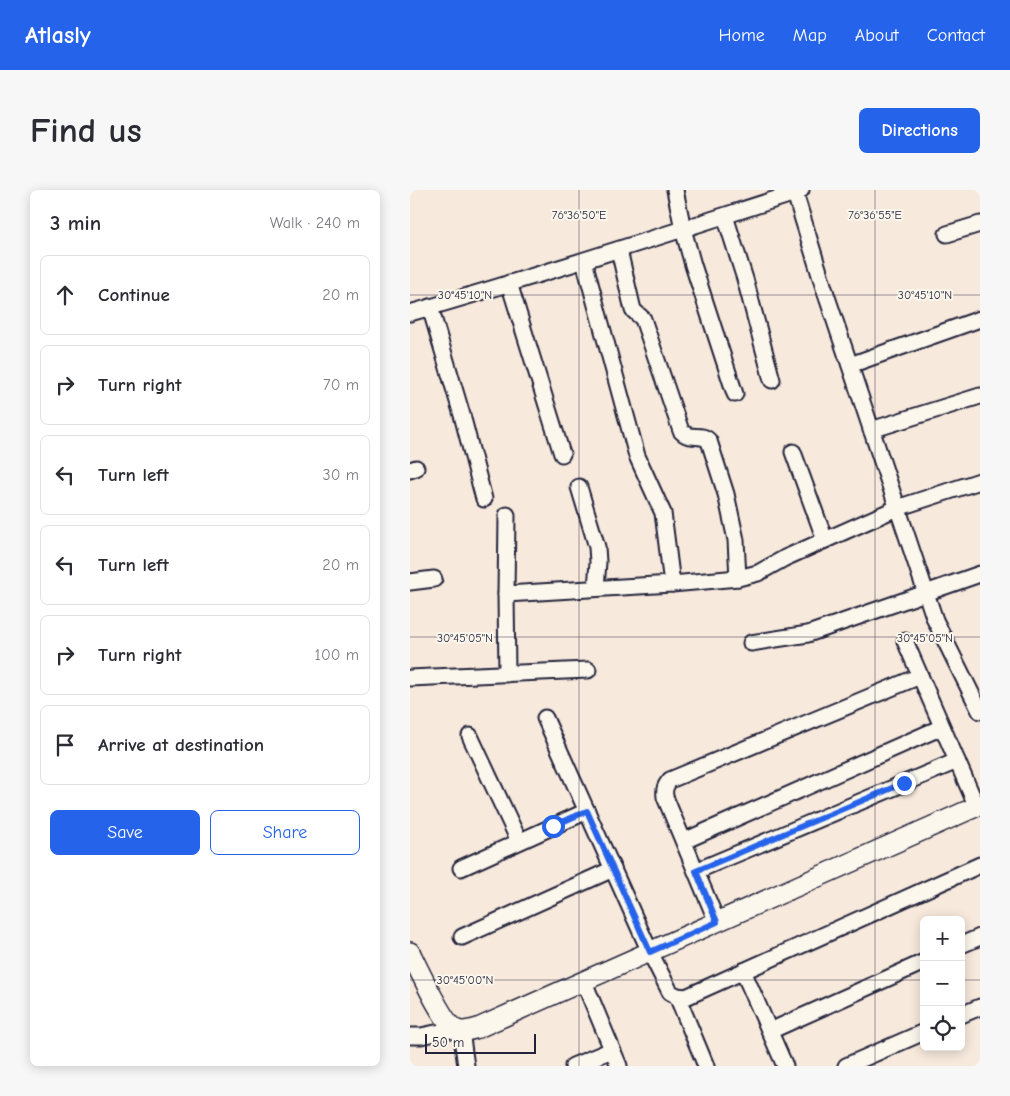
<!DOCTYPE html>
<meta charset="utf-8">
<style>
body{margin:0;font-family:"Comic Neue",sans-serif;background:#f7f7f7;color:#2b2b33}
.controls{position:absolute;right:15px;bottom:15px;display:grid;overflow:hidden;border-radius:8px;box-shadow:0 2px 12px #0003}
.controls button{width:45px;height:45px;display:grid;place-items:center;padding:0;border:0;border-bottom:1px solid #e1e1e2;background:#fff;color:#2b2b33;font:25px sans-serif}
.scale{position:absolute;left:15px;bottom:12px;width:111px;box-sizing:border-box;padding-left:5px;border:2px solid #22223b;border-top:0;font-size:14px;line-height:18px;white-space:nowrap;color:#22223b;-webkit-text-stroke:4px #fbf7ec;paint-order:stroke}
.stop{position:absolute;width:15px;height:15px;margin:-11px;border:4px solid #2563eb;border-radius:50%;background:#fff}
.stop.end{background:#2563eb;border-color:#fff;box-shadow:0 1px 5px #0008}
.list{margin:0;padding:0;list-style:none}
h2{display:flex;justify-content:space-between;align-items:center;height:65px;margin:0;padding:0 20px;font-size:21px}
h2 small{font-size:16px;font-weight:400;color:#7c7c81}
.list li{display:grid;grid-template-columns:32px 1fr auto;gap:15px;align-items:center;box-sizing:border-box;height:80px;margin:0 10px 10px;padding:0 10px;border:1px solid #e1e1e2;border-radius:8px}
.list b{display:block;font-size:19px;white-space:nowrap}
.list em{font-size:16px;font-style:normal;color:#7c7c81}
.actions{display:flex;gap:10px;padding:15px 20px}
.actions a{flex:1;padding:11px 0;border:1px solid #2563eb;border-radius:8px;text-align:center;font-size:18px;color:#2563eb}
.actions .main{background:#2563eb;color:#fff}
.icon{flex:none;width:28px;height:28px;fill:none;stroke:currentColor;stroke-width:2;stroke-linecap:round;stroke-linejoin:round}
.map{position:relative;flex:none;width:570px;height:876px;overflow:hidden;border-radius:8px}
header{display:flex;align-items:center;gap:30px;box-sizing:border-box;height:70px;padding:0 25px;background:#2563eb;color:#fff}
header strong{font-size:24px}
nav{display:flex;gap:28px;margin-inline-start:auto;font-size:18px}
.intro{display:flex;align-items:center;justify-content:space-between;box-sizing:border-box;height:120px;padding:0 30px}
h1{margin:0;font-size:35px}
.button{padding:12px 22px;border-radius:8px;background:#2563eb;color:#fff;font-size:18px;font-weight:700}
main{display:flex;gap:30px;padding:0 30px}
aside{flex:1;background:#fff;border-radius:8px;box-shadow:0 2px 12px #0003}
.map>svg:first-child{display:block}
.lines{fill:none;stroke-linecap:round;stroke-linejoin:round}
.minor-casing{stroke:#22223b;stroke-width:19}
.tertiary-casing{stroke:#22223b;stroke-width:22}
.minor{stroke:#fbf7ec;stroke-width:15}
.tertiary{stroke:#fbf7ec;stroke-width:19}
.route{stroke:#2563eb;stroke-width:6}
.ticks{fill:none;stroke:#22223b;stroke-width:1;stroke-opacity:0.45}
.ticks-label{font-size:12px;text-anchor:middle;fill:#22223b;stroke:#fbf7ec;stroke-width:4;stroke-linejoin:round;paint-order:stroke}
</style>
<header>
<strong>Atlasly</strong>
<nav><a>Home</a><a>Map</a><a>About</a><a>Contact</a></nav>
</header>
<div class="intro"><h1>Find us</h1><a class="button">Directions</a></div>
<main>
<aside>
<h2>3 min<small>Walk · 240 m</small></h2>
<ul class="list">
<li><svg class="icon" aria-label="ahead" viewBox="0 0 24 24"><path d="M12 20V5M6 11l6-6 6 6"/></svg><div><b>Continue</b></div><em>20 m</em></li>
<li><svg class="icon" aria-label="right" viewBox="0 0 24 24"><path d="M7 20v-9h11M14 6l5 5-5 5"/></svg><div><b>Turn right</b></div><em>70 m</em></li>
<li><svg class="icon" aria-label="left" viewBox="0 0 24 24"><path d="M17 20v-9H6M10 6l-5 5 5 5"/></svg><div><b>Turn left</b></div><em>30 m</em></li>
<li><svg class="icon" aria-label="left" viewBox="0 0 24 24"><path d="M17 20v-9H6M10 6l-5 5 5 5"/></svg><div><b>Turn left</b></div><em>20 m</em></li>
<li><svg class="icon" aria-label="right" viewBox="0 0 24 24"><path d="M7 20v-9h11M14 6l5 5-5 5"/></svg><div><b>Turn right</b></div><em>100 m</em></li>
<li><svg class="icon" aria-label="arrive" viewBox="0 0 24 24"><path d="M6 21V4h12l-3 4 3 4H6"/></svg><div><b>Arrive at destination</b></div></li>
</ul>
<div class="actions"><a class="main">Save</a><a>Share</a></div>
</aside>
<div class="map">
<svg width="570" height="876" viewBox="0 0 570 876">
<rect width="100%" height="100%" fill="#f7e9dc"/>
<filter id="ink" filterUnits="userSpaceOnUse"><feTurbulence type="fractalNoise" baseFrequency=".02" numOctaves="2"/><feDisplacementMap in="SourceGraphic" scale="10" xChannelSelector="R" yChannelSelector="G"/><feConvolveMatrix kernelMatrix="1 2 1 2 8 2 1 2 1" color-interpolation-filters="sRGB"/></filter>
<g filter="url(#ink)">
<g class="lines">
<g class="minor-casing">
<g id="minor">
<polyline points="265,0 273,39 283,75 325,204"/>
<polyline points="384,0 414,98 525,430 570,521"/>
<polyline points="315,26 335,89 362,190"/>
<polyline points="537,44 570,34"/>
<path d="M209,60L223,120L233,129L271,241C280,251 291,242 299,251L316,304L326,350L328,388"/>
<polyline points="174,71 227,266 253,323 262,394"/>
<polyline points="99,93 152,264"/>
<polyline points="20,117 52,225 74,309"/>
<path d="M0,123C129,86 257,44 385,3L391,0"/>
<polyline points="440,175 570,129"/>
<polyline points="461,240 570,206"/>
<polyline points="383,262 415,350"/>
<polyline points="0,280 6,278"/>
<polyline points="169,297 187,357 188,372 186,398"/>
<polyline points="0,392 24,389"/>
<polyline points="96,404 262,394 328,388 348,383 375,368 487,318 570,291"/>
<polyline points="495,451 567,617"/>
<polyline points="341,453 398,444 570,384"/>
<polyline points="97,484 96,404 97,325"/>
<polyline points="0,488 178,480"/>
<polyline points="135,528 240,762 260,802 267,806 276,807 570,675"/>
<polyline points="60,546 109,651"/>
<polyline points="274,651 532,537"/>
<polyline points="51,678 177,621"/>
<polyline points="286,681 547,571"/>
<path d="M307,732L255,607C254,599 255,596 260,590L510,486"/>
<polyline points="52,747 203,679"/>
<polyline points="551,755 570,747"/>
<polyline points="333,781 375,876"/>
<polyline points="174,792 209,876"/>
<polyline points="267,806 296,876"/>
<polyline points="551,825 570,817"/>
<polyline points="51,841 56,876"/>
<polyline points="360,841 514,772"/>
<polyline points="0,846 11,846 45,839"/>
<polyline points="163,876 202,860"/>
<polyline points="436,876 514,842"/>
</g>
</g>
<g class="tertiary-casing">
<path id="tertiary" d="M0,762C8,778 33,832 45,839C52,843 61,840 68,838L570,615"/>
</g>
<use href="#minor" class="minor"/>
<use href="#tertiary" class="tertiary"/>
</g>
</g>
<g class="lines" filter="url(#ink)">
<polyline class="route" points="143,636 177,621 240,762 307,732 286,681 494,593"/>
</g>
<path class="ticks" d="M169,0V876M465,0V876M0,105H570M0,447H570M0,790H514M551,790H570"/>
<g class="ticks-label">
<text x="169" y="29">76°36'50"E</text>
<text x="465" y="29">76°36'55"E</text>
<text x="55" y="109">30°45'10"N</text>
<text x="515" y="109">30°45'10"N</text>
<text x="55" y="452">30°45'05"N</text>
<text x="515" y="452">30°45'05"N</text>
<text x="55" y="794">30°45'00"N</text>
</g>
</svg>
<div class="controls">
<button>+</button>
<button>−</button>
<button><svg class="icon" aria-label="locate" viewBox="0 0 24 24"><circle cx="12" cy="12" r="6"/><path d="M12 2v4M12 18v4M2 12h4M18 12h4"/></svg></button>
</div>
<div class="scale">50 m</div>
<div class="stop" style="left:143px;top:636px"></div>
<div class="stop end" style="left:494px;top:593px"></div>
</div>
</main>
